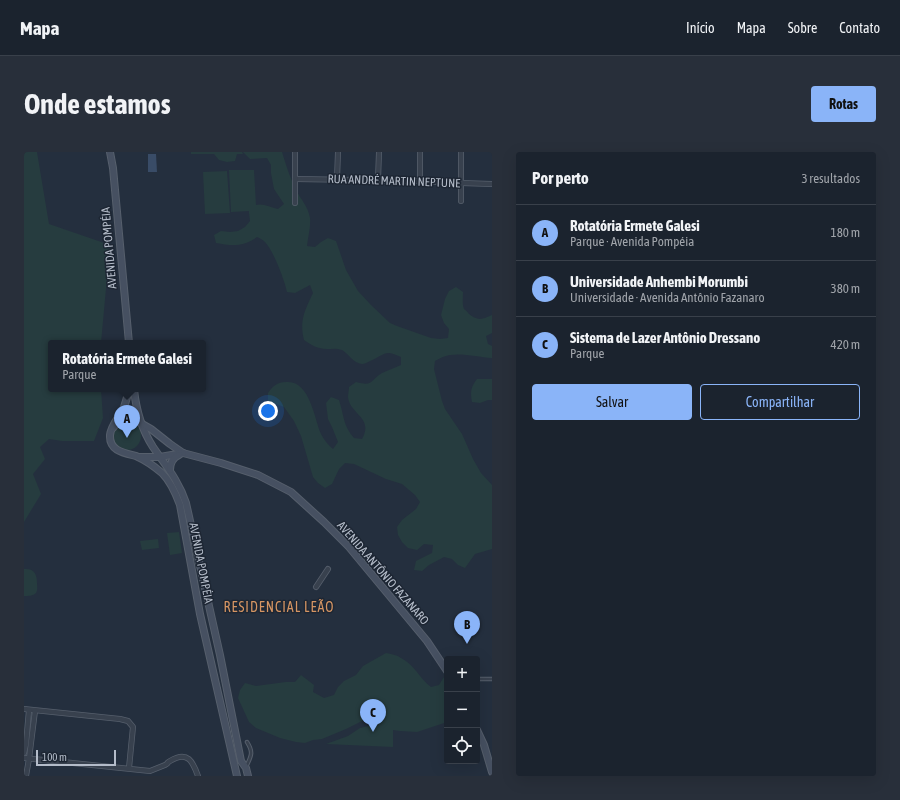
<!DOCTYPE html>
<html lang="pt">
<meta charset="utf-8">
<style>
body{margin:0;font-family:"Asap Condensed",sans-serif;background:#282f3a;color:#f1f3f6}
.controls{position:absolute;right:12px;bottom:12px;display:grid;overflow:hidden;border-radius:4px;box-shadow:0 4px 16px #0002}
.controls button{width:36px;height:36px;display:grid;place-items:center;padding:0;border:0;border-bottom:1px solid #39404a;background:#1b232e;color:#f1f3f6;font:20px sans-serif}
.scale{position:absolute;left:12px;bottom:10px;width:80px;box-sizing:border-box;padding-left:4px;border:2px solid #b4bcc9;border-top:0;font-size:11px;line-height:14px;white-space:nowrap;color:#b4bcc9;-webkit-text-stroke:3px #1d2633;paint-order:stroke}
.you{position:absolute;left:244px;top:259px;width:14px;height:14px;margin:-10px;border:3px solid #fff;border-radius:50%;background:#1a73e8;box-shadow:0 0 0 6px #1a73e833}
.badge{display:grid;place-items:center;width:26px;height:26px;border-radius:50%;background:#8ab4f8;color:#111;font-size:13px;font-weight:700}
.pin{position:absolute;translate:-50% -33px;filter:drop-shadow(0 1px 2px #0008)}
.pin::after{content:'';position:absolute;top:21px;width:14px;height:12px;background:inherit;clip-path:polygon(0 0,100% 0,50% 100%)}
.popup{position:absolute;left:24px;top:188px;width:158px;height:52px;box-sizing:border-box;display:grid;place-content:center;border-radius:4px;background:#1b232e;filter:drop-shadow(0 1px 3px #0005);font-size:13px;white-space:nowrap;color:#a0a4aa}
.popup b{font-size:15px;color:#f1f3f6}
.popup::after{content:'';position:absolute;left:50%;top:100%;margin-left:-8px;border:8px solid transparent;border-top-color:#1b232e}
.list{margin:0;padding:0;list-style:none}
h2{display:flex;justify-content:space-between;align-items:center;height:52px;margin:0;padding:0 16px;font-size:17px}
h2 small{font-size:13px;font-weight:400;color:#a0a4aa}
.list li{display:grid;grid-template-columns:26px 1fr auto;gap:12px;align-items:center;box-sizing:border-box;height:56px;padding:0 16px;border-top:1px solid #39404a}
.list b{display:block;font-size:15px;white-space:nowrap}
.list p{margin:0;font-size:13px;white-space:nowrap;color:#a0a4aa}
.list em{font-size:13px;font-style:normal;color:#a0a4aa}
.actions{display:flex;gap:8px;padding:12px 16px}
.actions a{flex:1;padding:9px 0;border:1px solid #8ab4f8;border-radius:4px;text-align:center;font-size:14px;color:#8ab4f8}
.actions .main{background:#8ab4f8;color:#111}
.icon{flex:none;width:22px;height:22px;fill:none;stroke:currentColor;stroke-width:2;stroke-linecap:round;stroke-linejoin:round}
.map{position:relative;flex:none;width:468px;height:624px;overflow:hidden;border-radius:4px}
header{display:flex;align-items:center;gap:24px;box-sizing:border-box;height:56px;padding:0 20px;background:#1b232e;border-bottom:1px solid #39404a}
header strong{font-size:19px}
nav{display:flex;gap:22px;margin-inline-start:auto;font-size:14px}
.intro{display:flex;align-items:center;justify-content:space-between;box-sizing:border-box;height:96px;padding:0 24px}
h1{margin:0;font-size:28px}
.button{padding:10px 18px;border-radius:4px;background:#8ab4f8;color:#111;font-size:14px;font-weight:700}
main{display:flex;gap:24px;padding:0 24px}
aside{flex:1;background:#1b232e;border-radius:4px;box-shadow:0 4px 16px #0002}
.map>svg:first-child{display:block}
.green{fill:#263c3f}
.water{fill:#394c67}
.lines{fill:none;stroke-linecap:round;stroke-linejoin:round}
.service-casing{stroke:#565f6c;stroke-width:4.5}
.minor-casing{stroke:#565f6c;stroke-width:6}
.secondary-casing{stroke:#565f6c;stroke-width:8}
.service{stroke:#38414e;stroke-width:2.5}
.minor{stroke:#38414e;stroke-width:4.5}
.secondary{stroke:#465061;stroke-width:6}
.labels{text-anchor:middle;stroke-width:3;stroke-linejoin:round;paint-order:stroke}
.street-label{font-size:12px;fill:#b4bcc9;stroke:#1d2633}
.quarter-label{font-size:14px;letter-spacing:1px;fill:#d59563;stroke:#1d2633}
</style>
<header>
<strong>Mapa</strong>
<nav><a>Início</a><a>Mapa</a><a>Sobre</a><a>Contato</a></nav>
</header>
<div class="intro"><h1>Onde estamos</h1><a class="button">Rotas</a></div>
<main>
<div class="map">
<svg width="468" height="624" viewBox="0 0 468 624">
<rect width="100%" height="100%" fill="#242f3e"/>
<g class="green">
<polygon points="0,0 13,0 25,72 86,93 77,191 27,191 27,237 77,237 79,266 70,289 38,289 25,287 16,295 21,307 9,322 17,342 0,370"/>
<polygon points="167,0 218,0 219,2 213,2 211,9 203,10 195,8 190,2 167,2"/>
<path d="M219,0H258C262,13 266,26 272,38C277,48 284,54 286,66C287,74 284,85 283,94L291,95L297,90L304,86L312,89L322,118L334,139L347,153L366,171L373,174L407,186L416,187L424,186L425,177L420,171L417,163L421,147L425,139L432,135L439,140C439,145 438,152 440,157C440,157 444,160 444,161C453,169 458,168 468,163V181L462,184L464,192L468,194V206C455,205 439,201 426,203C420,204 416,206 411,209L410,217L418,249L421,257L438,282L449,307L457,321L468,333V397L451,402L441,416L434,413L428,407L420,405L405,413L398,419L390,418L392,409L408,401L409,393L400,392L393,398L384,396L378,390L374,383L373,375L378,368L392,357L396,350L391,343L378,332L362,327L330,312L321,311L315,317L308,332L301,336L294,331L289,325L277,284L270,269L260,255L244,249V241C249,234 253,230 262,230C286,228 290,266 297,282C300,288 304,293 309,297L314,290L308,275L304,267L302,251L307,245L315,248C320,263 319,274 330,286L338,287C350,265 326,263 324,245C324,242 325,238 325,235L332,230C350,235 346,228 358,221C364,218 371,216 377,213V205C360,197 362,202 346,209C344,210 340,212 338,212C329,211 325,202 318,198C312,196 308,197 303,197C294,197 287,193 280,188C275,169 281,158 289,141L286,133L271,141L263,140C260,127 250,100 241,90C239,88 236,86 233,85C219,95 208,94 192,91L190,83L197,79L206,80L214,79L221,75L226,69L225,61V59L207,60L205,18H230L232,53C239,51 246,55 254,57L260,52L250,37L247,21V13L243,6L226,7Z"/>
<polygon points="203,19 206,61 181,62 179,20"/>
<path d="M453,227H468V248H464L456,251L448,250C446,239 447,235 453,227Z"/>
<circle cx="103" cy="284" r="14"/>
<polygon points="155,380 158,401 146,403 143,381"/>
<polygon points="134,387 135,396 118,398 116,389"/>
<path d="M0,417C10,416 13,422 13,431C13,434 14,438 12,441C9,444 4,444 0,444Z"/>
<path d="M362,501C367,502 373,503 377,506C390,512 396,527 407,535L415,533L420,525V523L423,528V570L393,580L376,579L369,578V595L302,592L324,584L336,576L349,573H354L340,568L322,577L298,587L289,588L281,591L272,590L256,586L232,576L225,570L214,546L216,538L221,531L232,534L262,530H271L277,523L290,533L289,540L300,546L310,543L314,535L320,529L332,523L339,514Z"/>
</g>
<polygon class="water" points="124,2 132,2 133,20 124,20"/>
<g class="lines">
<g class="service-casing">
<g id="service">
<polyline points="453,527 468,527"/>
<path d="M222,615C227,604 230,601 223,590"/>
</g>
</g>
<g class="minor-casing">
<g id="minor">
<polyline points="437,0 437,49"/>
<polyline points="271,27 396,29 437,31 468,32"/>
<polyline points="313,27 314,0"/>
<polyline points="354,28 355,0"/>
<polyline points="396,29 396,0"/>
<polyline points="271,51 271,0"/>
<polyline points="292,435 304,417"/>
<polyline points="0,557 96,567 104,569 109,575 105,616"/>
<polyline points="0,601 2,592 5,558"/>
<path d="M0,606L126,619C131,617 136,615 141,613C147,609 141,612 146,609C164,598 169,610 174,624"/>
<polyline points="2,624 5,607 11,559"/>
</g>
</g>
<g class="secondary-casing">
<g id="secondary">
<polyline points="86,0 89,16 105,191"/>
<path d="M105,237C104,243 102,249 100,255C96,264 87,273 86,283C85,299 100,301 112,304C121,308 131,315 138,321C147,330 152,342 156,353L176,462L213,624"/>
<path d="M110,237C112,258 118,278 129,295C142,314 155,329 162,351L196,503L217,609L222,616L224,624"/>
<polyline points="89,276 93,271 98,268 104,267 113,269 127,277 146,292 159,301 197,311 234,323 267,340 300,370 325,395 403,489 423,519"/>
<polyline points="115,305 136,305 159,301"/>
<path d="M146,318C146,311 148,306 155,303"/>
<polyline points="453,578 460,593 468,620"/>
</g>
</g>
<use href="#service" class="service"/>
<use href="#minor" class="minor"/>
<use href="#secondary" class="secondary"/>
</g>
<g class="labels">
<g class="street-label">
<text transform="translate(370 29) rotate(2)" y="4">RUA ANDRÉ MARTIN NEPTUNE</text>
<text transform="translate(85 96) rotate(-95)" y="4">AVENIDA POMPÉIA</text>
<text transform="translate(177 411) rotate(79)" y="4">AVENIDA POMPÉIA</text>
<text transform="translate(359 421) rotate(49)" y="4">AVENIDA ANTÔNIO FAZANARO</text>
</g>
<g class="quarter-label">
<text x="255" y="460">RESIDENCIAL LEÃO</text>
</g>
</g>
</svg>
<div class="controls">
<button>+</button>
<button>−</button>
<button><svg class="icon" aria-label="locate" viewBox="0 0 24 24"><circle cx="12" cy="12" r="6"/><path d="M12 2v4M12 18v4M2 12h4M18 12h4"/></svg></button>
</div>
<div class="scale">100 m</div>
<div class="you"></div>
<div class="pin badge" style="left:103px;top:286px">A</div>
<div class="popup"><b>Rotatória Ermete Galesi</b>Parque</div>
<div class="pin badge" style="left:443px;top:492px">B</div>
<div class="pin badge" style="left:349px;top:580px">C</div>
</div>
<aside>
<h2>Por perto<small>3 resultados</small></h2>
<ul class="list">
<li><span class="badge">A</span><div><b>Rotatória Ermete Galesi</b><p>Parque · Avenida Pompéia</p></div><em>180 m</em></li>
<li><span class="badge">B</span><div><b>Universidade Anhembi Morumbi</b><p>Universidade · Avenida Antônio Fazanaro</p></div><em>380 m</em></li>
<li><span class="badge">C</span><div><b>Sistema de Lazer Antônio Dressano</b><p>Parque</p></div><em>420 m</em></li>
</ul>
<div class="actions"><a class="main">Salvar</a><a>Compartilhar</a></div>
</aside>
</main>
